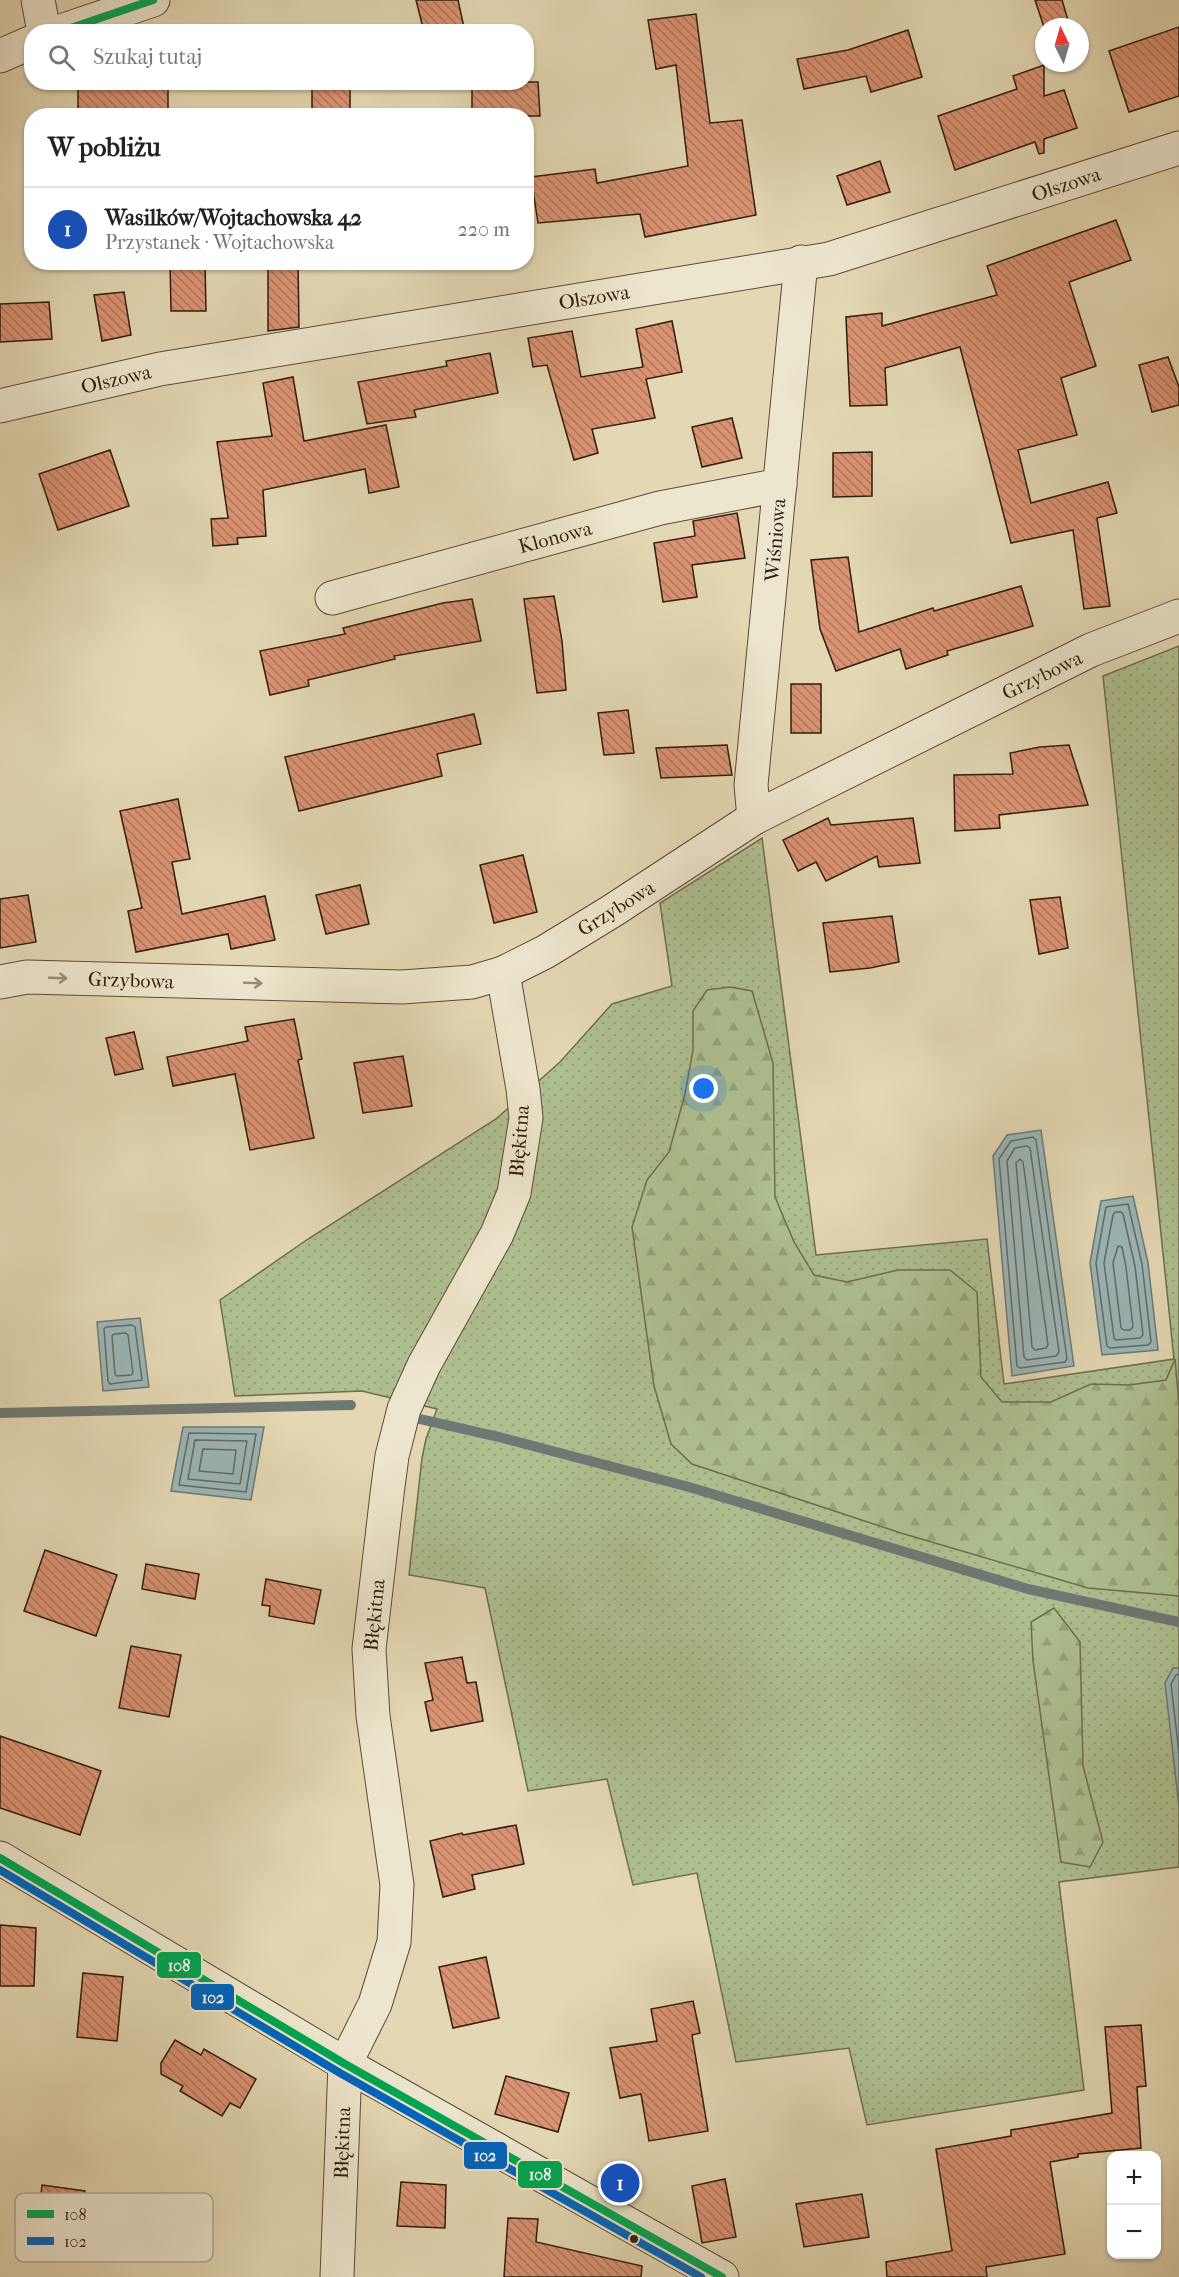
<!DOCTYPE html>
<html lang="pl">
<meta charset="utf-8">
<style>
body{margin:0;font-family:"IM FELL French Canon",serif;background:#f2f2f2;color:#222}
.controls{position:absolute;right:18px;bottom:18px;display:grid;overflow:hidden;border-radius:12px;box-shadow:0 2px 4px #0004}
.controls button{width:54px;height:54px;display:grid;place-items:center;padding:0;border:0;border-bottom:2px solid #e0e0e0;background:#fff;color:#222;font:30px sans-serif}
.compass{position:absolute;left:1035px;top:18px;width:54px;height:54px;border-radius:50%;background:#fff;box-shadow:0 2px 4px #0004;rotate:355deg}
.you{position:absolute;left:704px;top:1089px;width:21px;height:21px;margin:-15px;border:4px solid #fff;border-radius:50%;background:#1a73e8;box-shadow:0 0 0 9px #1a73e833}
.badge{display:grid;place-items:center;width:39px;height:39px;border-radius:50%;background:#0f766e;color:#fff;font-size:20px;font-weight:700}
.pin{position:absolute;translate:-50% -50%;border:3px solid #fff;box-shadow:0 2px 6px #0006}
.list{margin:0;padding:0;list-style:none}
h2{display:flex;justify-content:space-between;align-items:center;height:78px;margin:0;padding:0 24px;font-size:26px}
h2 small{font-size:20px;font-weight:400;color:#767676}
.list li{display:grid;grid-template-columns:39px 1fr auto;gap:18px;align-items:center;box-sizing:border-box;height:84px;padding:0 24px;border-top:2px solid #e0e0e0}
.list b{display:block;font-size:22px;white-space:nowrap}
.list p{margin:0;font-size:20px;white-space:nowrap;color:#767676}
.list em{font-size:20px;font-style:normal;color:#767676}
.icon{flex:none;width:33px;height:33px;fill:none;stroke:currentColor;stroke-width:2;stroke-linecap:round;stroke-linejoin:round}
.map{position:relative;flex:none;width:1179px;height:2277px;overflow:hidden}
.search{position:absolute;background:#fff;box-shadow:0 2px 4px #0004;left:24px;top:24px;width:510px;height:66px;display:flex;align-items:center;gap:15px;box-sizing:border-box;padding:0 21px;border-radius:24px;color:#767676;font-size:22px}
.panel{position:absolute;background:#fff;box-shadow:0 2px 4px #0004;left:24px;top:108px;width:510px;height:162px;border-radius:24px}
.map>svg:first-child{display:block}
.grass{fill:url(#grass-dots);stroke:#6e6e4e;stroke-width:1.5}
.forest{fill:url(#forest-firs);stroke:#6e6e4e;stroke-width:1.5}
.water{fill:#9ab7b8;stroke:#6f7973;stroke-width:1.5}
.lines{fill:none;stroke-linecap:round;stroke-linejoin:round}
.shore{stroke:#646a62;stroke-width:1.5}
.stream{stroke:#6f7973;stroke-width:10}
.building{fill:url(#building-back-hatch);stroke:#2f1c0b;stroke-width:1.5}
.street-casing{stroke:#5c4b35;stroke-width:35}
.street{stroke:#ede6ce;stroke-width:33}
.bus-1-casing{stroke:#ede6ce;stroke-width:12}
.bus-2-casing{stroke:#ede6ce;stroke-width:12}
.bus-1{stroke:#00a651;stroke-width:8}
.bus-2{stroke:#0065bd;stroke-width:8}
.oneway{stroke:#988b76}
.bus-dot{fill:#2f1c0b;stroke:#ede6ce;stroke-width:2}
.labels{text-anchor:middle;stroke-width:5;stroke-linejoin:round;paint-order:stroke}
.street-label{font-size:20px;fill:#2f1c0b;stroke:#ede6ce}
.key{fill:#ede6ce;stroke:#b4a994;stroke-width:1.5}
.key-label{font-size:16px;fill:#2f1c0b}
.line-badge{stroke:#ede6ce;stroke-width:2}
.badge-label{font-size:16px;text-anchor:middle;font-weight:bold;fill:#fff}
</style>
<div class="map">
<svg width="1179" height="2277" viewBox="0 0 1179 2277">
<defs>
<pattern id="grass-dots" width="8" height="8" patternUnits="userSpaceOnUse" patternTransform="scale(1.5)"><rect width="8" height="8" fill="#aec090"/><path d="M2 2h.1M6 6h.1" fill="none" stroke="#96a47b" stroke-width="1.8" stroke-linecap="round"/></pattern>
<pattern id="forest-firs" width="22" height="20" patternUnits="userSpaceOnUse" patternTransform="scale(1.5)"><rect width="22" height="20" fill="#aec090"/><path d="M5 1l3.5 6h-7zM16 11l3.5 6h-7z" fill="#96a47b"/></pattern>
<pattern id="building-back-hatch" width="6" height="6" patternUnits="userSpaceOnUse" patternTransform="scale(1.5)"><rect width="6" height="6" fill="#da9372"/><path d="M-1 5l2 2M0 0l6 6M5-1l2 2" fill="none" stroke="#b1775c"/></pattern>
</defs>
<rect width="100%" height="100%" fill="#e3d8b3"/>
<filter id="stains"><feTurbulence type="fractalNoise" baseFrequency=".00333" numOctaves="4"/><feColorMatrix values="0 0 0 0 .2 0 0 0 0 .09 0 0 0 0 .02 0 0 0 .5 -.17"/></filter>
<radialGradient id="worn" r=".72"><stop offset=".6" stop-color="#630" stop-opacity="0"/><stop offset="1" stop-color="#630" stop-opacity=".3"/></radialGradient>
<polygon class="grass" points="1179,646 1179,1867 1059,1882 1084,2090 867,2125 849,2048 736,2062 697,1873 633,1885 607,1779 528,1791 485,1588 409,1575 422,1458 426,1439 437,1409 362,1391 235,1396 220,1300 308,1239 496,1119 560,1062 612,1004 672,986 660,903 762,838 816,1255 987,1239 1004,1384 1174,1359 1103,676"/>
<g class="forest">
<polygon points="730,987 752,991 773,1063 775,1197 794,1242 814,1275 847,1282 898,1270 950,1270 977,1292 981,1377 1002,1402 1051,1402 1091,1384 1129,1385 1166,1380 1175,1359 1179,1405 1179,1596 1088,1588 901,1533 692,1464 671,1444 654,1386 632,1227 647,1180 669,1152 685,1094 693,1050 693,1011 707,990"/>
<polygon points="1054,1608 1080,1642 1083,1766 1103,1842 1090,1867 1061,1862 1033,1661 1031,1622"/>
</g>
<g class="water">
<polygon points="1041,1130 1074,1366 1012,1376 993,1156 1007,1135"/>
<polygon points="1133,1196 1148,1263 1158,1350 1102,1355 1090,1263 1101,1201"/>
<polygon points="140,1318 149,1387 103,1391 97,1322"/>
<polygon points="183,1427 264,1427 251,1500 171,1491"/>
<polygon points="1173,1668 1179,1668 1179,1807 1165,1683"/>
</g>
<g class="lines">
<g class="shore">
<polygon points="1033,1137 1036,1140 1067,1359 1065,1362 1020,1368 1017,1366 999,1159 1011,1141"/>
<polygon points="1027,1146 1030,1148 1059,1352 1056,1356 1027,1360 1024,1357 1007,1161 1015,1148"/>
<polygon points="1020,1159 1023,1162 1048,1345 1046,1348 1035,1350 1032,1347 1016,1163"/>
<polygon points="1128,1204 1142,1264 1151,1342 1148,1345 1110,1348 1107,1346 1096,1263 1106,1207"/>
<polygon points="1115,1212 1121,1212 1123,1214 1135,1266 1143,1335 1140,1338 1116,1340 1114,1338 1104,1263 1113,1215"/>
<polygon points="1118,1246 1122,1247 1126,1267 1133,1327 1130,1330 1124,1330 1121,1328 1113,1263"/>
<polygon points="132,1325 135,1327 142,1380 110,1384 108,1381 104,1329 106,1327"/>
<polygon points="126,1333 128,1335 133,1373 131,1375 117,1376 115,1374 112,1336 114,1334"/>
<polygon points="189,1433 256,1434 246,1492 179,1485"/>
<polygon points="195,1440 247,1441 240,1484 188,1479"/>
<polygon points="203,1449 236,1450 233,1474 199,1471"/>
<polyline points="1179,1674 1176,1675 1171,1684 1179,1753"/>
</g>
<g class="stream">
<polyline points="0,1413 351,1405"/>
<polyline points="416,1418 495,1436 689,1487 1028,1589 1179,1622"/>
</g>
</g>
<g class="building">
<polygon points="416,0 458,0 465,32 424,32"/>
<polygon points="1035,0 1062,0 1070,27 1044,27"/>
<polygon points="696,14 710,123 742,120 756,215 645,237 640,214 538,223 531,177 595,169 597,183 688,166 676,65 656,69 648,20"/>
<polygon points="1179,27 1179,96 1129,112 1109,51"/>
<polygon points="908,30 922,77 871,92 866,76 804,89 797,59 848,50"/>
<polygon points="1044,65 1044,96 1064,90 1077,128 1044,139 1044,153 1039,154 1035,142 955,170 938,116 1017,89 1013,76"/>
<rect x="78" y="82" width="90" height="34"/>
<rect x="312" y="82" width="38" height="34"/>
<polygon points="472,82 538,82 540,116 472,116"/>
<polygon points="880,161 890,192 847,205 837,176"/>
<polygon points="1116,220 1131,260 1069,282 1096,366 1061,378 1077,435 1018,450 1031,503 1108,482 1117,513 1097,518 1110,606 1084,609 1073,530 1011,543 960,347 885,368 887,405 850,406 846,317 882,313 882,326 997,295 987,266"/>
<polygon points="170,262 205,262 206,311 171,311"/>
<polygon points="268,262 298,262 299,327 268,331"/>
<polygon points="124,292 131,335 102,341 94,295"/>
<polygon points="49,302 52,339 0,342 0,304"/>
<polygon points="672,321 682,372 646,379 655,418 592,429 598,453 574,460 547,365 533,367 528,338 572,331 581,377 643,367 636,329"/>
<polygon points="490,353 498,393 414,410 416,417 367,424 358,382 447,366 446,361"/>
<polygon points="1168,357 1179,387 1179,405 1152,412 1139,365"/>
<polygon points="293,377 304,441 386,425 399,487 369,493 365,469 263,490 266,536 237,538 238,544 213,546 211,519 228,518 217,442 272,436 263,383"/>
<polygon points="732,418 742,458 702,467 692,427"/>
<polygon points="110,450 129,506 58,530 39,474"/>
<polygon points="872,452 872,496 833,497 833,453"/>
<polygon points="737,513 745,558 692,565 697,597 663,602 654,543 695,536 693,521"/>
<polygon points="848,557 859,632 933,608 934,611 1021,586 1033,626 947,651 948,655 906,669 900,649 836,671 820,629 811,560"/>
<polygon points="554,596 562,641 566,690 537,693 524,599"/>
<polygon points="472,599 481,641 394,656 395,659 308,680 309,686 270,695 260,651 345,634 343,628 443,603"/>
<rect x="791" y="684" width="30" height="49"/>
<polygon points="628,710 634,753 604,755 598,713"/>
<polygon points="474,714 481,744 437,754 442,776 299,811 285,757"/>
<polygon points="727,745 732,775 661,778 656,748"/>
<polygon points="1069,745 1088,805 999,815 1000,828 955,831 954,775 1013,774 1010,753 1040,747"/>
<polygon points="178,799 190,859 172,862 182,914 265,896 275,940 231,949 228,934 136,952 128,911 142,908 120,811"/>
<polygon points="828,818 831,825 913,818 920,863 879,867 877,856 826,881 816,862 798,871 783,840"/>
<polygon points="523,855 537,912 494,923 480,865"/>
<polygon points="360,885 369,924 326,934 316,895"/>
<polygon points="28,895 36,942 0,948 0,899"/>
<polygon points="1060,897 1068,948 1039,954 1030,900"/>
<polygon points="892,916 899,962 870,968 830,972 823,923"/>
<polygon points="294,1019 302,1059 298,1060 314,1138 250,1150 235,1074 173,1086 167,1057 248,1041 245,1027"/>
<polygon points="134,1032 143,1069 115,1075 106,1038"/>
<polygon points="403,1056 412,1106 363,1113 354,1063"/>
<polygon points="45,1550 117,1575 96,1636 24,1611"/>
<polygon points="146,1564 199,1574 195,1599 142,1589"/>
<polygon points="266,1579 321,1590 314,1624 269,1616 270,1606 262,1605"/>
<polygon points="131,1646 181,1655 169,1717 119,1708"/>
<polygon points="462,1657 467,1683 476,1682 483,1721 431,1731 425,1702 433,1700 425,1663"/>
<polygon points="0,1736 101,1771 80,1835 0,1808"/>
<polygon points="516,1825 524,1864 472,1875 475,1889 443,1897 430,1841 462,1833 463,1835"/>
<polygon points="0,1925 36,1928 34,1986 0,1986"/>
<polygon points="486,1957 499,2018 453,2028 439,1967"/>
<polygon points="83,1973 123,1977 117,2041 77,2037"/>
<polygon points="693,2001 700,2033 692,2035 708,2131 649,2141 641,2094 620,2098 610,2048 657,2041 651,2009"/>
<polygon points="1141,2025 1146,2086 1137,2087 1141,2148 1078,2154 1078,2157 1050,2162 1065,2254 986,2267 987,2277 887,2277 886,2262 952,2251 936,2149 1011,2136 1011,2130 1112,2113 1105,2027"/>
<polygon points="175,2040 201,2055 204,2049 256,2079 240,2108 230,2103 222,2116 180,2091 183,2086 161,2074 161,2063"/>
<polygon points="506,2076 569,2093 558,2132 495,2114"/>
<polygon points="725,2179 736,2237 702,2243 692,2186"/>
<polygon points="401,2182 446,2185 445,2228 397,2226"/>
<polygon points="42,2185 85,2191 80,2227 38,2221"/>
<polygon points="862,2194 869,2237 804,2247 796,2204"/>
<polygon points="508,2218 538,2219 536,2242 642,2266 641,2277 504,2277"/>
</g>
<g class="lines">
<g class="street-casing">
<g id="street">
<polyline points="38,0 44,32"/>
<polyline points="58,32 153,0"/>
<polyline points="0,56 32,42"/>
<polyline points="0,406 160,369 829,259 1179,148"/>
<polyline points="332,598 660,508 780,485"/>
<polyline points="754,818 751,785 801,262"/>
<polyline points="0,982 27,977 402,987 472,982 503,973 545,952 612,911 754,818 1091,650 1179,616"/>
<polyline points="0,1858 345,2064 722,2277"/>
<polyline points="337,2277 345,2064 375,2004 394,1942 397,1885 373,1716 369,1649 387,1494 392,1456 404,1409 424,1365 497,1234 514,1193 526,1118 523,1089 503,973"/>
</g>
</g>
<use href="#street" class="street"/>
<g class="bus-1-casing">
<g id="bus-1">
<polyline points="59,32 153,0"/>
<polyline points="0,1858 345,2064 722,2277"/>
</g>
</g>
<g class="bus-2-casing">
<polyline id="bus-2" points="0,1870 340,2073 701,2277"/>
</g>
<use href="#bus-1" class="bus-1"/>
<use href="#bus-2" class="bus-2"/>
</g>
<defs><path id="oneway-shaft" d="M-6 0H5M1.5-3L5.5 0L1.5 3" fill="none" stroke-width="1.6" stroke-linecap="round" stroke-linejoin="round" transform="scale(1.5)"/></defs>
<g class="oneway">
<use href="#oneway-shaft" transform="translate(58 978) rotate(2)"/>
<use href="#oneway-shaft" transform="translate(253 983) rotate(2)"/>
</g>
<circle class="bus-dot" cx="634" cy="2239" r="5"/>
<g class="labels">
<g class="street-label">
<text transform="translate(1066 184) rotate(-18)" y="7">Olszowa</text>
<text transform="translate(594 297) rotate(-9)" y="7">Olszowa</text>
<text transform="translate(116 379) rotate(-13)" y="7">Olszowa</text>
<text transform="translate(555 537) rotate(-15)" y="7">Klonowa</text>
<text transform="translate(775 540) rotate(-85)" y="7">Wiśniowa</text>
<text transform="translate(1042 675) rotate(-26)" y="7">Grzybowa</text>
<text transform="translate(616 908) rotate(-32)" y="7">Grzybowa</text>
<text transform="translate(131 980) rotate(2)" y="7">Grzybowa</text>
<text transform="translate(519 1141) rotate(-85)" y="7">Błękitna</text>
<text transform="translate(374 1615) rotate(-84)" y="7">Błękitna</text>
<text transform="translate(342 2143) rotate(-88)" y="7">Błękitna</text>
</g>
</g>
<rect x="15" y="2193" width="198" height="69" rx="9" class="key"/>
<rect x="27" y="2210" width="27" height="8" fill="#00a651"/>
<rect x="27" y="2237" width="27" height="8" fill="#0065bd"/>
<g class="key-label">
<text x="64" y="2220">108</text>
<text x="64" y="2247">102</text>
</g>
<g class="line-badge">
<rect x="156" y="1951" width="46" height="28" rx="6" fill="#00a651"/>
<rect x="190" y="1983" width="45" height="28" rx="6" fill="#0065bd"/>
<rect x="463" y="2141" width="45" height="29" rx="6" fill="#0065bd"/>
<rect x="517" y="2160" width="46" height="29" rx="6" fill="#00a651"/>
</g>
<g class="badge-label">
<text x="179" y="1971">108</text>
<text x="213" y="2003">102</text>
<text x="485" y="2161">102</text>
<text x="540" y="2180">108</text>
</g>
<rect width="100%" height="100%" filter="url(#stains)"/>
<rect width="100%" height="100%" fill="url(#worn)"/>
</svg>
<div class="controls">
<button>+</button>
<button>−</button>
</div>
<svg class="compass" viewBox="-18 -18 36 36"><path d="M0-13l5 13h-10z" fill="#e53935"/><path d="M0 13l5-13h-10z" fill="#767676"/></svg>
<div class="you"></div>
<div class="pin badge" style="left:620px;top:2183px;background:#1a4fb4">1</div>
<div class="search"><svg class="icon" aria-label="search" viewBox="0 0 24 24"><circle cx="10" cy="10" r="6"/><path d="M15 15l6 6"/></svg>Szukaj tutaj</div>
<section class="panel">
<h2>W pobliżu<small></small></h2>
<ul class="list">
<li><span class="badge" style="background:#1a4fb4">1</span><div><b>Wasilków/Wojtachowska 42</b><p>Przystanek · Wojtachowska</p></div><em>220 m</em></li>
</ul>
</section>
</div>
